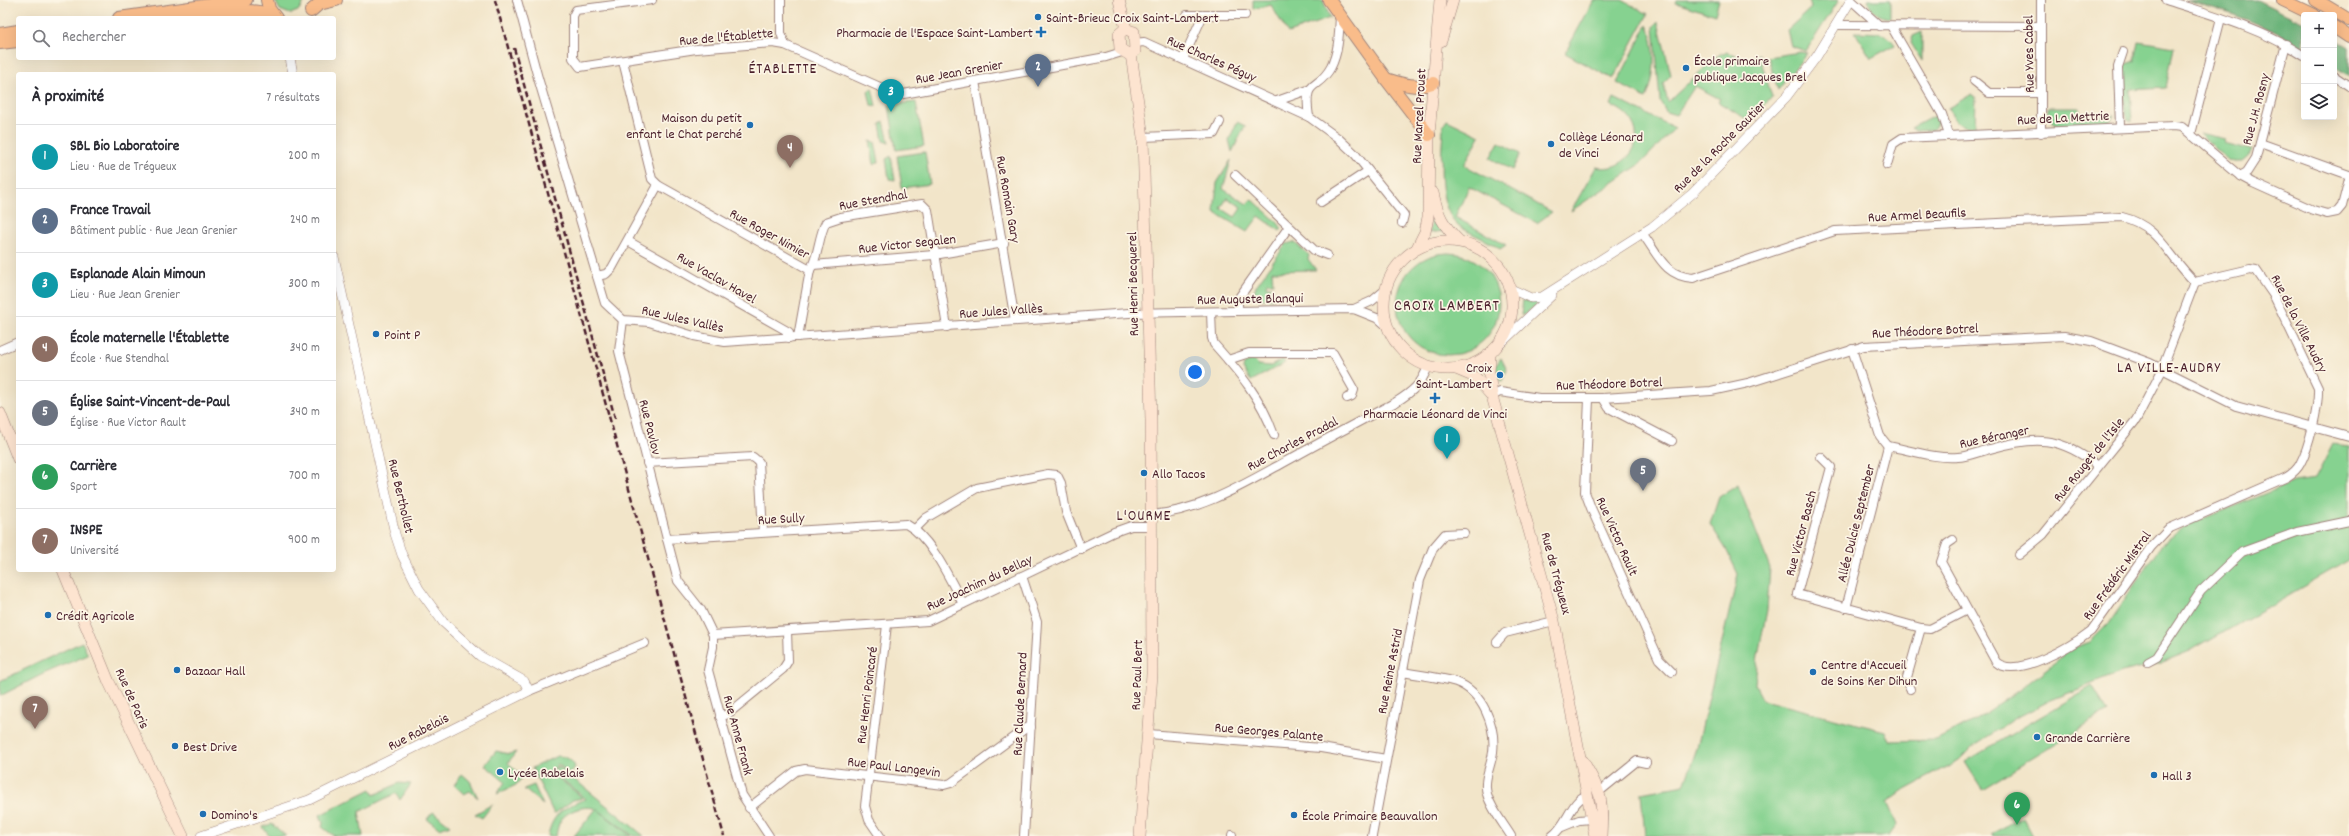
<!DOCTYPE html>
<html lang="fr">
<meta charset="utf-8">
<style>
body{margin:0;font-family:Dekko,sans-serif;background:#f7f7f7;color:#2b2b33}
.controls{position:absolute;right:12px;top:12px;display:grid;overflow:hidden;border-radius:4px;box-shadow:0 4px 16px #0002}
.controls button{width:36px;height:36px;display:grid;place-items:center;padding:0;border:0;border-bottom:1px solid #e1e1e2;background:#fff;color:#2b2b33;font:20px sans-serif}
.you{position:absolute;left:1195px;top:372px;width:14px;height:14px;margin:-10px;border:3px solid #fff;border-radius:50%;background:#1a73e8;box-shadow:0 0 0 6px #1a73e833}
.badge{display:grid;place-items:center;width:26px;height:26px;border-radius:50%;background:#1f6fb2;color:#fff;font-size:13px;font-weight:700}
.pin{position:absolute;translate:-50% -33px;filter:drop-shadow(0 1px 2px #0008)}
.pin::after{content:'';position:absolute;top:21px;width:14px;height:12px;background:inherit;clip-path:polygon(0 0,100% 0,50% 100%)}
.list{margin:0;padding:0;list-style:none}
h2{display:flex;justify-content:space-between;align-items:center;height:52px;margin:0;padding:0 16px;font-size:17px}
h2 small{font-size:13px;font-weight:400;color:#7c7c81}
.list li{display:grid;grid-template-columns:26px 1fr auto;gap:12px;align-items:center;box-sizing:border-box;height:64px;padding:0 16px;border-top:1px solid #e1e1e2}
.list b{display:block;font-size:15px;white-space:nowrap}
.list p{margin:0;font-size:13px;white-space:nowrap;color:#7c7c81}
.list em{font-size:13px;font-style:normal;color:#7c7c81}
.icon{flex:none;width:22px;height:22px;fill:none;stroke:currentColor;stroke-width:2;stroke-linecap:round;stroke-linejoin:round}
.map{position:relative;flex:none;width:2349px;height:836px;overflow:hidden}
.search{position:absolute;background:#fff;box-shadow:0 4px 16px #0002;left:16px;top:16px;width:320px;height:44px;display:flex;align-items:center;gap:10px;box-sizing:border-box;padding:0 14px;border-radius:4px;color:#7c7c81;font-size:15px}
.panel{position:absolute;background:#fff;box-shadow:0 4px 16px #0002;left:16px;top:72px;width:320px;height:500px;border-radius:4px}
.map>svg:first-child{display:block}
.green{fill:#86d290;stroke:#68785e;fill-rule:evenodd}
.forest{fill:#6cb47a;stroke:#5b6a52}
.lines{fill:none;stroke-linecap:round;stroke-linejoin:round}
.minor-casing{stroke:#9e827a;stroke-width:10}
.tertiary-casing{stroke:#9e827a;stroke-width:10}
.secondary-casing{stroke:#9e827a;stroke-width:12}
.primary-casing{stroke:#9e827a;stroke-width:14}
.minor{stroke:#fff;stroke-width:8}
.tertiary{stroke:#fff;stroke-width:9}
.secondary{stroke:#fde4d0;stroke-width:11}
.primary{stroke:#f9bc8a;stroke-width:12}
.rail{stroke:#4a1f2b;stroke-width:2.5;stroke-dasharray:6 3;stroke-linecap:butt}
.poi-dot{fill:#1f6fb2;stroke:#fcf5e5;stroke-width:1.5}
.labels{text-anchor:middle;stroke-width:3.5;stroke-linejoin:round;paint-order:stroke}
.poi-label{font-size:14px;fill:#4a1f2b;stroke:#fcf5e5;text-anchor:start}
.street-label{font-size:14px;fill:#4a1f2b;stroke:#fcf5e5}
.neighbourhood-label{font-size:15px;letter-spacing:1px;fill:#4a1f2b;stroke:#fcf5e5}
.quarter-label{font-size:16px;letter-spacing:1px;fill:#4a1f2b;stroke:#fcf5e5}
</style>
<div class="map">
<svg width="2349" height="836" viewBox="0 0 2349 836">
<rect width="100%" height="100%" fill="#fcf5e5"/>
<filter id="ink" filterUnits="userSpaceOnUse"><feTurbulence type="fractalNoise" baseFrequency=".025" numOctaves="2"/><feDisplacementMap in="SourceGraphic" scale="8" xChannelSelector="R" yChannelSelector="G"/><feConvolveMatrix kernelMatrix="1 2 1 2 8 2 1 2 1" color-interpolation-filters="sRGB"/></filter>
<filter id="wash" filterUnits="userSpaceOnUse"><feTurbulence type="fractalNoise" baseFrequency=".012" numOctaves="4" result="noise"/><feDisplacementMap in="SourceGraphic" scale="16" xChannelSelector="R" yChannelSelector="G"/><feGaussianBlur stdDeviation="0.9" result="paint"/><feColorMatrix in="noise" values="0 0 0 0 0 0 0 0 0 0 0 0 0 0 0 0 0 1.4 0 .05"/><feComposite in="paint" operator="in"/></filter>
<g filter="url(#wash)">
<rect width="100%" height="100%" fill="#f2e5c9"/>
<g class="green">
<polygon points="1253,0 1323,0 1330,18 1288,33 1271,5 1253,9"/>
<polygon points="1594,0 1622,0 1648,14 1613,79 1565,53"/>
<polygon points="1677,0 1719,0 1715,15 1676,3"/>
<polygon points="1809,0 1839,0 1806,51 1791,46 1787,30 1811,8"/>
<path d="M1868,0H1890V18C1879,17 1871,11 1868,0Z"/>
<polygon points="275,1 304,0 305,1 298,11 290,14 280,10"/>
<polygon points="1658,22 1671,75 1663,83 1668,102 1720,53 1724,54 1726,52 1748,59 1759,54 1772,97 1750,121 1718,102 1720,99 1695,86 1676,115 1666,112 1660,101 1654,26"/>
<path d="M1647,25C1657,46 1656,77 1646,98L1617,83Z"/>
<path d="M1855,32C1871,33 1886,30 1895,45L1871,58Z"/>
<polygon points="1922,32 1922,61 1911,43 1913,36"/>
<polygon points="2139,41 2174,47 2166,88 2130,90 2132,121 2127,119 2125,113 2123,68 2125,64 2135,61"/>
<polygon points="1800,52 1807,53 1778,90 1768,57"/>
<polygon points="872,88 876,106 871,105 868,91"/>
<path d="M1972,94L1976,97L1975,129C1960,128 1956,121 1948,108Z"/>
<path d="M1614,98L1675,128L1639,165L1571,211L1596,167C1621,173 1647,146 1632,122C1627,113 1619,109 1611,105Z"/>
<polygon points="916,102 924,146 896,150 889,105"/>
<polygon points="2048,107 2080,107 2081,117 2114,115 2110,122 2059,126 2048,118"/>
<polygon points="1936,115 1939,120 1933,130 1916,131 1911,128"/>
<path d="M1447,120L1480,136L1464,165L1552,212L1537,223L1469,187L1455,217L1506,245L1500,249C1488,240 1475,236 1462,228C1434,210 1442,156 1443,126Z"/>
<polygon points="884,121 889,143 883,141 880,124"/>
<polygon points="1237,122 1245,126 1232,152 1229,140"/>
<polygon points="2199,133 2225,139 2224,143 2252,150 2249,157 2243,162 2234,162 2228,160"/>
<polygon points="870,141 875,142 879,162 874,165"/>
<polygon points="1499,142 1520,154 1512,170 1490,158"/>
<polygon points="925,152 930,184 902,188 897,156"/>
<polygon points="891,156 895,180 889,179 886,159"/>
<path d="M1231,160L1223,189L1247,204L1252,199L1278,223L1282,229L1280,231L1259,216L1247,232L1214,212L1217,183ZM1227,198L1242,207L1235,217L1221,208Z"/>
<polygon points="1434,214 1443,231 1429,233"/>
<polygon points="1294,242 1309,255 1308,259 1316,270 1272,271 1273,283 1267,283 1266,287 1273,287 1273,299 1261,299 1254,291 1256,286 1286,244"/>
<circle cx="1448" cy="304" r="51"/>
<polygon points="1523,300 1530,302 1541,301 1524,315 1521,315"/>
<path d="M1501,358L1507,370L1502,381L1497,379C1493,370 1496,365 1501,358Z"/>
<polygon points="1252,359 1258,365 1271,366 1283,359 1285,363 1251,381 1243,369 1244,364"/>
<polygon points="2333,444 2349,446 2349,560 2195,649 2160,663 2122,672 2051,700 2016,718 1973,746 1959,760 1905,789 1887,802 1897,825 1889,836 1645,836 1641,793 1684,785 1697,748 1738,574 1726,549 1710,524 1719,497 1738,485 1770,568 1767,610 1758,655 1755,685 1763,700 1885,731 1889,741 1936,740 1977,719 2022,688 2073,648 2090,642 2108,624 2162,544 2187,525 2294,482 2315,479"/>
<polygon points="82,642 88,655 43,674 0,696 0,681"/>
<polygon points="2092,686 2108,712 1982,789 1965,762"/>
<polygon points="496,751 509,754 516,752 508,763 523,776 516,785 497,794 505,782 485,765"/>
<path d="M557,756C565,756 572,759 575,767L570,774L558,764L551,772L583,798L573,800L554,814L532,768Z"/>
<path d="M558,766L644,836H633L597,809L631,836H574L596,809C586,804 567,811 561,820C558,824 557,831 556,836H548C552,813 566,806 586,799L553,772Z"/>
<polygon points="462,774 470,781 478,798 470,791 464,794 454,785"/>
<polygon points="399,783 411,784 400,800 396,793 359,812 363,836 334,836 322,827 323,823 320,815 371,789 374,795"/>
<polygon points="534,785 543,805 524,789"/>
<polygon points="493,804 482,818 475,814"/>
<polygon points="433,812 450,825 440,829 427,819"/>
<polygon points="2023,817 2033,836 1993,836 1991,834"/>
<polygon points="272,824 286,836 269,836 263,827"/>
</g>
<g class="forest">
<path d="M2187,0H2257L2304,23V48C2269,25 2227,12 2187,0Z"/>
<polygon points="2334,38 2349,47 2349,77 2334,67"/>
</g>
</g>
<g filter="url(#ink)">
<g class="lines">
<g class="minor-casing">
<g id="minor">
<polyline points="517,0 538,78 605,303 623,320 649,322 694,336 725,342 1129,313 1354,309 1379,319 1388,327"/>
<polyline points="652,0 576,10 573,16 573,58 580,67 696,49 773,43 785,45 898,95 1106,57 1122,52"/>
<polyline points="781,0 781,33 785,45"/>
<polyline points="1851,0 1880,26"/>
<polyline points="2041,0 2041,133"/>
<path d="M2166,0C2213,15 2263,29 2304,56"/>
<polyline points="1187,15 1245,15"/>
<polyline points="1836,25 2041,26"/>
<polyline points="1891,26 1942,114 1949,135"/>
<polyline points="1135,43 1144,42 1309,117 1338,138 1355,154 1404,215 1402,223"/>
<polyline points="1183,59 1203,15"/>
<polyline points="623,61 652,179 658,185 810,270 798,337"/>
<polyline points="2334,76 2349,86"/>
<polyline points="975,81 1015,321"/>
<polyline points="1974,81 1989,93 2041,93"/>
<polyline points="1277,101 1308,90"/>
<path d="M1309,117C1303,76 1317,93 1331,67C1339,51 1339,33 1340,15"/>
<polyline points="2120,127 2118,67 2123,52"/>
<polyline points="2191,134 2221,18"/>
<polyline points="1143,137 1214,134 1220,122"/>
<polyline points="2260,143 2349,175"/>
<polyline points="1887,165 1893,144 1902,138 2174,126 2182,127 2240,176 2253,183 2313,210 2327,214 2337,212 2342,206 2349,179"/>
<polyline points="1235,175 1314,250 1327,255"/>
<polyline points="2240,176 2247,172 2256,158 2286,44"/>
<polyline points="1321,202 1368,171"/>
<path d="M1642,233C1658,254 1664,276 1693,278L1835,231L2122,217C2160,226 2168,257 2195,282"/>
<polyline points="628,241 789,332 789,338"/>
<polyline points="813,265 934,255 1004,243"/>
<path d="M810,270C819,256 818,237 826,222L841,217L922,204L928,210L947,327"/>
<polyline points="597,276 606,274 612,268 658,185"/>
<polyline points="1354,309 1372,301 1385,290"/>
<polyline points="1238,311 1238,299 1288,228"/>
<path d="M1211,312L1212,338L1214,344C1239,372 1262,399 1274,435"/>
<polyline points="623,320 619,351 667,539"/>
<polyline points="1852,349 1880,436 1888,446"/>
<polyline points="0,350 18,342"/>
<polyline points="1228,360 1249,353 1333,353 1354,390 1352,396 1347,398"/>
<polyline points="1492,396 1500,392 1539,398 1603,398 1711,391 1748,383 1864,346 2064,336 2091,341 2150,363 2236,406 2349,437"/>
<polyline points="1603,398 1609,408 1672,441"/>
<polyline points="1589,399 1585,492 1591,508 1659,659 1672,672"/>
<path d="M1888,446C1910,450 1935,459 1958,457C1968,457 1980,451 1990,449C2035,436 2060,436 2098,466"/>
<polyline points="1821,457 1831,467 1797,594 1921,628 1930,629 1967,610"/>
<polyline points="647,463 753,457 759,462 763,532"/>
<path d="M1151,515C1200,511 1241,486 1283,463C1321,442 1358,422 1396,402C1412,392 1422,384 1428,366"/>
<polyline points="915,529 926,518 977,488 1048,474 1057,475 1061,483 1066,512 1081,549"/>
<path d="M1953,540L1947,544L1941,562L1996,662C2016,680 2073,645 2091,631L2151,547L2168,529L2287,477C2293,473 2297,470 2300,464C2309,448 2319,406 2318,388L2274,296L2256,270L2250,269L2195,282"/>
<polyline points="2019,555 2043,535 2136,420 2160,374 2195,282"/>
<polyline points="1022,576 1037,622 1024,836"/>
<polyline points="1846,608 1888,446"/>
<polyline points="713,635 928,621 1114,532 1131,526 1151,526"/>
<polyline points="1497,642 1505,633 1554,621"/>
<polyline points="2148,662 2157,657 2201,591 2242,552 2297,532 2349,521"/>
<path d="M1402,672C1419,675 1439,677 1456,682C1483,692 1496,726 1493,752C1491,767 1483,779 1487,794C1491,809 1503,823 1511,836"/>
<polyline points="1910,689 1906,681 1921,628"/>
<polyline points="529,691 645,643"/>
<polyline points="720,717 728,714 783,669 788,661 787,631"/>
<polyline points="1149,734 1321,748 1386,759"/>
<polyline points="1600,791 1637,761 1646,763"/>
<polyline points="749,808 796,771 805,769 944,785 951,783 1026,728 1031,727"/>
<polyline points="1562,827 1579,820 1591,819"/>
<polyline points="1232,835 1232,836"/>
<path d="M769,836L742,795L708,670L713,647V635L701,610L678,581L667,539L906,524C931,537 950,580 963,604"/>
<polyline points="880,836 869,820 865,806 887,625"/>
<polyline points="1372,836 1420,580 1433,548 1445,534 1464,533"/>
<path d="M1552,836C1566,827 1572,799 1586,796"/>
</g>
</g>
<g class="tertiary-casing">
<g id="tertiary">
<polyline points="290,58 293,74"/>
<polyline points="1511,289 1531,298 1542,297 1652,227 1693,193 1787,96 1817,56 1851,0"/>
<polyline points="1498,346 1552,295"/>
<polyline points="201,836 309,800 529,691 524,681 480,656 443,622 419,589 402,555 395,534 334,257"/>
</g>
</g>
<g class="secondary-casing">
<g id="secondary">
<polyline points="1119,0 1126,29"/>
<polygon points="1125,29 1134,32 1135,51 1128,54 1120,49 1119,34"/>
<polyline points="1441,41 1453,0"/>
<polyline points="1131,54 1143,137 1151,420 1152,674 1140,836"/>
<path d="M1433,193C1438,216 1443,225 1459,241"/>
<circle cx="1448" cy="305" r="64"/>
<polyline points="1417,248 1425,232 1428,217 1429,135 1440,0"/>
<polyline points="1490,354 1489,372 1492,396 1554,621 1595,836"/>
<polyline points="1456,369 1475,377 1492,396"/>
<polyline points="0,413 18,459"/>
<polyline points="63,570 109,682 183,836"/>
<path d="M1583,761C1602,795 1603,797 1601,836"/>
</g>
</g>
<g class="primary-casing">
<g id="primary">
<polyline points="267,0 269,9 276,18"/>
<polyline points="1329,0 1386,79 1429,135"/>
<polyline points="2283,0 2314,15"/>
<polyline points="2316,0 2349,20"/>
<polyline points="311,11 319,4 336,0"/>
<polyline points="119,18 246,0"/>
<path d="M186,18C214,14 245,6 272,15"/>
<polyline points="2334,27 2349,37"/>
<polyline points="0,34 18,31"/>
<polyline points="0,43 18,41"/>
<path d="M1386,79C1402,84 1417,89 1433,83"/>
</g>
</g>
<use href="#minor" class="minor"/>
<use href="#tertiary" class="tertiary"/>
<use href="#secondary" class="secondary"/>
<use href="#primary" class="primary"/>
<g class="rail">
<polyline points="495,0 724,836"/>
<polyline points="514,48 615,418"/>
</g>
</g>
</g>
<g class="poi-dot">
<circle cx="1038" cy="17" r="4"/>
<path d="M1039 26h4v4h4v4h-4v4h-4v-4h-4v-4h4z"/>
<circle cx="1686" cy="68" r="4"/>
<circle cx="750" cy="125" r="4"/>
<circle cx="1551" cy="144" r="4"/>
<circle cx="376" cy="334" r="4"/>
<circle cx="1500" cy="375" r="4"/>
<path d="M1433 392h4v4h4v4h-4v4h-4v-4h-4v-4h4z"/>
<circle cx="1144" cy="473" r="4"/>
<circle cx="48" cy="615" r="4"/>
<circle cx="177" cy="670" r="4"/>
<circle cx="1813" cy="672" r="4"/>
<circle cx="2037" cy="737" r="4"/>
<circle cx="175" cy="746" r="4"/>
<circle cx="500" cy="772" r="4"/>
<circle cx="2154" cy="775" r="4"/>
<circle cx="203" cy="814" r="4"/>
<circle cx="1294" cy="815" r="4"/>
</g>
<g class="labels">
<g class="poi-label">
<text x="1046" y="22">Saint-Brieuc Croix Saint-Lambert</text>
<text x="1033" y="37" text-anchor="end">Pharmacie de l'Espace Saint-Lambert</text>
<text x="1694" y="65">École primaire<tspan x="1694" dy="16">publique Jacques Brel</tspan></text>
<text x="742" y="122" text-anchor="end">Maison du petit<tspan x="742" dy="16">enfant le Chat perché</tspan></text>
<text x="1559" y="141">Collège Léonard<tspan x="1559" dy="16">de Vinci</tspan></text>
<text x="384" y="339">Point P</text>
<text x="1492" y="372" text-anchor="end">Croix<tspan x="1492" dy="16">Saint-Lambert</tspan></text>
<text x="1435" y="418" text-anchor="middle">Pharmacie Léonard de Vinci</text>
<text x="1152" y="478">Allo Tacos</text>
<text x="56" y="620">Crédit Agricole</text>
<text x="1821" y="669">Centre d'Accueil<tspan x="1821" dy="16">de Soins Ker Dihun</tspan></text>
<text x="185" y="675">Bazaar Hall</text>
<text x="2045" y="742">Grande Carrière</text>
<text x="183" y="751">Best Drive</text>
<text x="508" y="777">Lycée Rabelais</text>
<text x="2162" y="780">Hall 3</text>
<text x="211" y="819">Domino's</text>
<text x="1302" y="820">École Primaire Beauvallon</text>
</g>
<g class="street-label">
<text transform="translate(726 36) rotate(-5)" y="5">Rue de l'Établette</text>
<text transform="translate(2028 54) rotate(-91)" y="5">Rue Yves Cabel</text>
<text transform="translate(1212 58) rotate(24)" y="5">Rue Charles Péguy</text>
<text transform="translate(959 71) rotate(-10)" y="5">Rue Jean Grenier</text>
<text transform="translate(2255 109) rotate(-75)" y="5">Rue J.H. Rosny</text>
<text transform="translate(1418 116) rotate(-87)" y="5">Rue Marcel Proust</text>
<text transform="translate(2063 117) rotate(-3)" y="5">Rue de La Mettrie</text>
<text transform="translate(1719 146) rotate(-45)" y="5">Rue de la Roche Gautier</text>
<text transform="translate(873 199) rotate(-10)" y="5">Rue Stendhal</text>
<text transform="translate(1009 199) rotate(80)" y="5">Rue Romain Gary</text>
<text transform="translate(1917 214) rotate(-3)" y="5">Rue Armel Beaufils</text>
<text transform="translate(770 233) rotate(29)" y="5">Rue Roger Nimier</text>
<text transform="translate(907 243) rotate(-6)" y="5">Rue Victor Segalen</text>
<text transform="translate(717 277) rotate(30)" y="5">Rue Vaclav Havel</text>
<text transform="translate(1132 284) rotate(-91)" y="5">Rue Henri Becquerel</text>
<text transform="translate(1250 298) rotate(-1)" y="5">Rue Auguste Blanqui</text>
<text transform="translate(1001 310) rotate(-4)" y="5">Rue Jules Vallès</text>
<text transform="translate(683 318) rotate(13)" y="5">Rue Jules Vallès</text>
<text transform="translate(2300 323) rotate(63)" y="5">Rue de la Ville Audry</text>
<text transform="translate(1925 330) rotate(-3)" y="5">Rue Théodore Botrel</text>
<text transform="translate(1609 383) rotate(-2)" y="5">Rue Théodore Botrel</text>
<text transform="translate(651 427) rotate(76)" y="5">Rue Pavlov</text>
<text transform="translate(1994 436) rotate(-12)" y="5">Rue Béranger</text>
<text transform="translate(1292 443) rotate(-28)" y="5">Rue Charles Pradal</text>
<text transform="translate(2088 459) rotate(-51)" y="5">Rue Rouget de l'Isle</text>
<text transform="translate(402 496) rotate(77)" y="5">Rue Berthollet</text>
<text transform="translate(781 518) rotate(-3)" y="5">Rue Sully</text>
<text transform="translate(1855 523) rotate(-76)" y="5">Allée Dulcie September</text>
<text transform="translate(1800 533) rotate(-75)" y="5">Rue Victor Basch</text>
<text transform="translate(1618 536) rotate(66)" y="5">Rue Victor Rault</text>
<text transform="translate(1557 573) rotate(75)" y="5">Rue de Trégueux</text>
<text transform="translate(2116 575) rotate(-54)" y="5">Rue Frédéric Mistral</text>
<text transform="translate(979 582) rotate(-25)" y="5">Rue Joachim du Bellay</text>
<text transform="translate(1389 671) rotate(-79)" y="5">Rue Reine Astrid</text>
<text transform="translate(1136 675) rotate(-88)" y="5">Rue Paul Bert</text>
<text transform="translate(866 695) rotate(-83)" y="5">Rue Henri Poincaré</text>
<text transform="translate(133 698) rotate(66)" y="5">Rue de Paris</text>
<text transform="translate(1019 704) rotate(-87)" y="5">Rue Claude Bernard</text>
<text transform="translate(418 731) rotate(-27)" y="5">Rue Rabelais</text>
<text transform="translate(1269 731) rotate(5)" y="5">Rue Georges Palante</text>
<text transform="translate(739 735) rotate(75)" y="5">Rue Anne Frank</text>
<text transform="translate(894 766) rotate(7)" y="5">Rue Paul Langevin</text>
</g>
<g class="neighbourhood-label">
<text x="783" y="73">ÉTABLETTE</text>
<text x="2169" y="372">LA VILLE-AUDRY</text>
<text x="1144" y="520">L'OURME</text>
</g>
<g class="quarter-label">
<text x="1447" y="310">CROIX LAMBERT</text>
</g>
</g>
</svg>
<div class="controls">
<button>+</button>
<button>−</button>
<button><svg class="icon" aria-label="layers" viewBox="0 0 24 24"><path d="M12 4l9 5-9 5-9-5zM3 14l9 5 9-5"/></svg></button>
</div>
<div class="you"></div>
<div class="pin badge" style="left:1447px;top:459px;background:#0f9aa8">1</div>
<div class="pin badge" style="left:1038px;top:87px;background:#5c6f8a">2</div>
<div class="pin badge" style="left:891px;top:112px;background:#0f9aa8">3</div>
<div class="pin badge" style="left:790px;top:168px;background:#8d6e63">4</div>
<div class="pin badge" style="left:1643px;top:491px;background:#6b7280">5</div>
<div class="pin badge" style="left:2017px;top:825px;background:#2e9e5b">6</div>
<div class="pin badge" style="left:35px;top:729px;background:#8d6e63">7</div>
<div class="search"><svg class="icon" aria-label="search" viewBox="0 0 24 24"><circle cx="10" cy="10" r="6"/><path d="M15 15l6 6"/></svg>Rechercher</div>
<section class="panel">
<h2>À proximité<small>7 résultats</small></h2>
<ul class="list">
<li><span class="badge" style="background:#0f9aa8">1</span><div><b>SBL Bio Laboratoire</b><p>Lieu · Rue de Trégueux</p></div><em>200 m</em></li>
<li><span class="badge" style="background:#5c6f8a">2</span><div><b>France Travail</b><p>Bâtiment public · Rue Jean Grenier</p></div><em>240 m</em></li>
<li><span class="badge" style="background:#0f9aa8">3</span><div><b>Esplanade Alain Mimoun</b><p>Lieu · Rue Jean Grenier</p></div><em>300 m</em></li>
<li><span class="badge" style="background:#8d6e63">4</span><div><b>École maternelle l'Établette</b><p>École · Rue Stendhal</p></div><em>340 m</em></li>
<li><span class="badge" style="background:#6b7280">5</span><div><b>Église Saint-Vincent-de-Paul</b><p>Église · Rue Victor Rault</p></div><em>340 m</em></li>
<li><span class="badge" style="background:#2e9e5b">6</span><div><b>Carrière</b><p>Sport</p></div><em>700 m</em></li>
<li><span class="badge" style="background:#8d6e63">7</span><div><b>INSPE</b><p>Université</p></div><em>900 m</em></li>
</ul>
</section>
</div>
